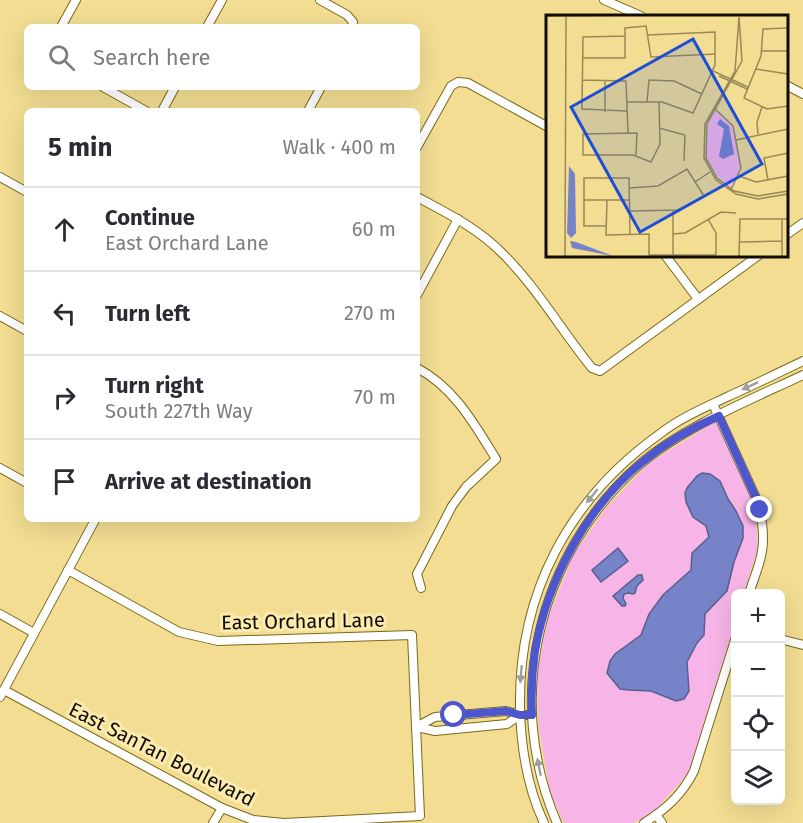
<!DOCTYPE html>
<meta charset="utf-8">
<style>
body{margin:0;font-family:"Fira Sans",sans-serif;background:#f2f2f3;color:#2b2b33}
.controls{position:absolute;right:18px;bottom:18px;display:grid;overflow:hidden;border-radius:9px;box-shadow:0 6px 24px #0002}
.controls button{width:54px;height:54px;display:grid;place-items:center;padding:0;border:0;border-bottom:2px solid #e1e1e2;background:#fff;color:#2b2b33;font:30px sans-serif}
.stop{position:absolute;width:18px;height:18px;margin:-14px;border:4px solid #4d56cc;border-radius:50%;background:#fff}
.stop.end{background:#4d56cc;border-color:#fff;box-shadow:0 2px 6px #0008}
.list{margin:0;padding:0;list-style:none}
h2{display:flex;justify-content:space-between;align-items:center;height:78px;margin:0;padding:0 24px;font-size:26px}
h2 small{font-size:20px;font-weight:400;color:#7c7c81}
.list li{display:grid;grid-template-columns:39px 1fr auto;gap:18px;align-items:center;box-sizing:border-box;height:84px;padding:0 24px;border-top:2px solid #e1e1e2}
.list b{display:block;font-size:22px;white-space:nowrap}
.list p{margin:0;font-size:20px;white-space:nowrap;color:#7c7c81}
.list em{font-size:20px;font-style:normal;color:#7c7c81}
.icon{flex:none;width:33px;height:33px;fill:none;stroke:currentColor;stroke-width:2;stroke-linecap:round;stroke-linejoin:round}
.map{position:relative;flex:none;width:803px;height:823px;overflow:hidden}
.search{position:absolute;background:#fff;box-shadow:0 6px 24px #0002;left:24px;top:24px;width:396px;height:66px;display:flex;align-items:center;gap:15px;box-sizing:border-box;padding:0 21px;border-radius:9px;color:#7c7c81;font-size:22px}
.panel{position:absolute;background:#fff;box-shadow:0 6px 24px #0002;left:24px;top:108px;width:396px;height:414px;border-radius:9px}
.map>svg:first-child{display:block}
.green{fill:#f6b4e7}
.water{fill:#7683c8;stroke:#585f8c;stroke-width:1.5}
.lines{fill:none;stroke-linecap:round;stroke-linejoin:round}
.street-casing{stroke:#7b6818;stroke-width:10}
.street{stroke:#fff;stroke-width:8}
.oneway{fill:#a09e99}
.route{stroke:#4d56cc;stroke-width:8}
.labels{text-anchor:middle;stroke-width:6;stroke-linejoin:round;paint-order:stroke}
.street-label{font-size:20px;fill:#120c00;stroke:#fbebaf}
.inset-road{fill:none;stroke:#988958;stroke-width:1.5}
.view{fill:#1d4ed8;fill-opacity:0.15;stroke:#1d4ed8;stroke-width:3}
.inset-edge{fill:none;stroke:#120c00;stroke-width:3}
</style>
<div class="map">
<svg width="803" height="823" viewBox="0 0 803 823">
<rect width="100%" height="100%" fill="#f2dd92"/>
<polygon class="green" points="716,421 754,502 758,548 744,593 736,594 735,622 689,773 655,810 634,823 564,823 550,792 539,729 537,676 548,618 574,554 607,507 649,463"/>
<g class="water">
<polygon points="702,473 710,474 720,481 728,499 736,511 743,526 743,538 734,562 727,591 705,614 704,635 697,643 687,662 689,691 684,699 676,701 651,691 629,690 620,689 607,673 610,661 615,654 641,635 649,614 663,595 691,570 692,553 709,537 706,526 693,517 686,502 685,493 687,488 697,476"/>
<polygon points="618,548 628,561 601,582 592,570"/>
<polygon points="638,575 642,575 643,580 637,586 635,593 633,594 628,593 624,594 623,598 626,604 625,606 622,606 613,596"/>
</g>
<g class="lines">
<g class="street-casing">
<g id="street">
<polyline points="320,0 347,15 353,22 352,27"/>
<polyline points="604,0 641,16"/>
<polyline points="61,27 76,0"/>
<polyline points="207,27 222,0"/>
<polyline points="786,85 803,94"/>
<polyline points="103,87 146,111"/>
<polyline points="162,111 175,87"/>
<polyline points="308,111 321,87"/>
<polyline points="417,147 451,86 458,82 468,83 548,127"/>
<polyline points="0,177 27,192"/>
<path d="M417,197C447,213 477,228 501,252C536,286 561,330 592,368L600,371L759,255"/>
<polyline points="786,235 803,223"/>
<polyline points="665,255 698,299"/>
<polyline points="417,295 458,219"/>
<polyline points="0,316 27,331"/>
<path d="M417,368C454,387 475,425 496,459L466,487L452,506L417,574L421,588"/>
<path d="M713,404L756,498C761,514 765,534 762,551C760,565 753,580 749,594"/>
<polyline points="0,468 27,483"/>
<polyline points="0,614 34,633"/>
<polyline points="780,639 803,645"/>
<polyline points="4,690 222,808 253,820 284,823 420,816 412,635 218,641 179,632 68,570"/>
<polyline points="0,697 95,520 94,519"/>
<polyline points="416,727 435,717 506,711 520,715 532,715"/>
<polyline points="417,727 435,731 507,724 520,715"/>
<polyline points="656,815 662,823"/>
<polyline points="213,823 222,808"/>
<path d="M544,823C527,787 521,748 520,708C518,594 568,499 661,433C682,417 706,407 729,396C754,385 778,373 803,361"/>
<path d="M557,823C503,699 538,554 639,465C683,427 750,400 803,375"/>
<path d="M644,823C666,809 682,795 694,771L736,637"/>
</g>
</g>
<use href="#street" class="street"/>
</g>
<defs><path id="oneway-solid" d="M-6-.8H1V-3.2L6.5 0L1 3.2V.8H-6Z" transform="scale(1.5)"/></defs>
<g class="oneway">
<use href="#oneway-solid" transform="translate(750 386) rotate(155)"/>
<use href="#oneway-solid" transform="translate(592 496) rotate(129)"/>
<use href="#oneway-solid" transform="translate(521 674) rotate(95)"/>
<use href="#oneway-solid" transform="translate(539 767) rotate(-101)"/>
</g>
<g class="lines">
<path class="route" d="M454,715L506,711L520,715H532C531,694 532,672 535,651C547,581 586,508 641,463C664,444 691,428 719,416L756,498L760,510"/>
</g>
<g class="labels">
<g class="street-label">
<text transform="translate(303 621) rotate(-1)" y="7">East Orchard Lane</text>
<text transform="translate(162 754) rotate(27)" y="7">East SanTan Boulevard</text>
</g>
</g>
<g transform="translate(546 15)">
<rect width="242" height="242" fill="#f2dd92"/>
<path d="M169,96L186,111L195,151L185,174L168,157L160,140L163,108Z" fill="#f6b4e7"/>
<path d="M174,104L183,111L188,139L177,144L173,141L178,114L171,109ZM23,151L29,159L30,218L25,223L21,218ZM24,226L30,227L67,241L26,233Z" fill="#7683c8"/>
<path class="inset-road" d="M0,1L98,0M193,2L189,56L159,109L158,143L170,165L190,179L212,184L242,179M193,2L196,46L161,109L160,143L171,163L188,176L212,181L242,176M242,13L217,14L215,41L198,83L221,94L242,91M79,21L37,22L36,94L81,96M216,36H242M36,43H79V13L100,11L105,42L170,39M210,54L242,59M167,56L202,72M173,61L201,74M36,65L80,66L82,118M59,65V97M81,87H116L147,98L169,50V17L102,20M101,87L103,65L128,66L156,79M169,94L187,111L195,153L185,175M113,113L139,120L138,146M212,119L211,107L216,92M190,125L242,114M90,140L91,118L37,119V140H87L105,147L114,129L113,87M193,161L210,167L242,161M222,165L218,143L242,138M149,167L164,157M149,167L164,157M83,173L112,171L141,154L158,181L132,195L84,196M38,185H83M61,185L60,220L103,219V240H170M127,196V240M162,204L170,218V240M236,204V241M60,211H38V163H83L84,219M127,219L139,218L175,197L190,198M193,227L236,226M19,241L20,1M193,241L194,204H242"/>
<path class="view" d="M147,24L216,149L94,217L25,92Z"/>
<rect width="242" height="242" class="inset-edge"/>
</g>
</svg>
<div class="controls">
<button>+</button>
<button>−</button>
<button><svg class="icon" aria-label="locate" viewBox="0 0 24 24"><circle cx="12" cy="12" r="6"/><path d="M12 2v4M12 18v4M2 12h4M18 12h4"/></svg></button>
<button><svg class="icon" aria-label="layers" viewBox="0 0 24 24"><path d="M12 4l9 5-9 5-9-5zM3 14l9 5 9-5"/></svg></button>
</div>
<div class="stop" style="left:454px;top:715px"></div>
<div class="stop end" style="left:760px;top:510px"></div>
<div class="search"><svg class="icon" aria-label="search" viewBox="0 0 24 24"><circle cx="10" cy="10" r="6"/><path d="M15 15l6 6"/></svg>Search here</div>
<section class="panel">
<h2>5 min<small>Walk · 400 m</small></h2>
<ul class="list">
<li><svg class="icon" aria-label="ahead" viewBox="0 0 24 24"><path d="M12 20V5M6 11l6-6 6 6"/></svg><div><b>Continue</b><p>East Orchard Lane</p></div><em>60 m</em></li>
<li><svg class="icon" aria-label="left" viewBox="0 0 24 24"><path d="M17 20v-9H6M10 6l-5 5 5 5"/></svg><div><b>Turn left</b></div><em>270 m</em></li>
<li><svg class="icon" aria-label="right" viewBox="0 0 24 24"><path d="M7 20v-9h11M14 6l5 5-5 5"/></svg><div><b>Turn right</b><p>South 227th Way</p></div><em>70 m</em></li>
<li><svg class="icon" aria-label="arrive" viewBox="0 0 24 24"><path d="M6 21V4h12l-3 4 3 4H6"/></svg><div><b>Arrive at destination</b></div></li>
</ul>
</section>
</div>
